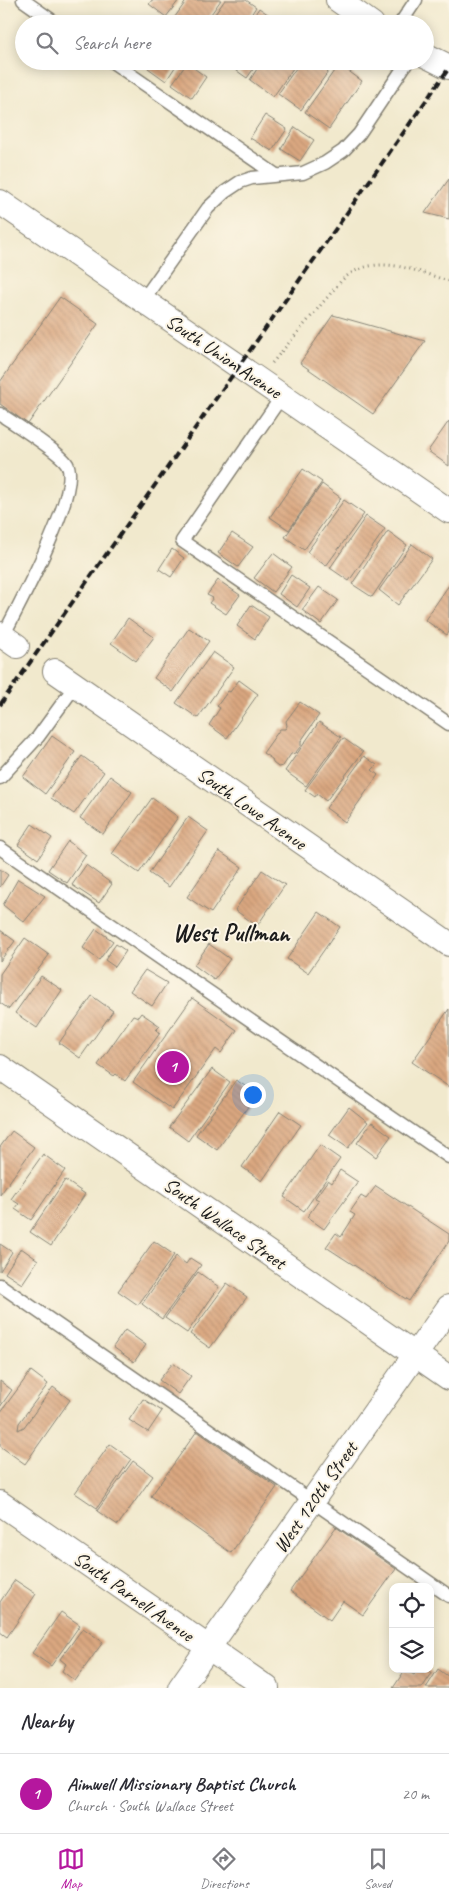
<!DOCTYPE html>
<meta charset="utf-8">
<style>
body{margin:0;font-family:Caveat,sans-serif;background:#f2f2f3;color:#2b2b33}
.controls{position:absolute;right:15px;bottom:15px;display:grid;overflow:hidden;border-radius:10px;box-shadow:0 2px 12px #0003}
.controls button{width:45px;height:45px;display:grid;place-items:center;padding:0;border:0;border-bottom:1px solid #e1e1e2;background:#fff;color:#2b2b33;font:25px sans-serif}
.you{position:absolute;left:252px;top:1094px;width:18px;height:18px;margin:-12px;border:4px solid #fff;border-radius:50%;background:#1a73e8;box-shadow:0 0 0 8px #1a73e833}
.badge{display:grid;place-items:center;width:32px;height:32px;border-radius:50%;background:#b5179e;color:#fff;font-size:16px;font-weight:700}
.pin{position:absolute;translate:-50% -50%;border:2px solid #fff;box-shadow:0 1px 5px #0006}
.list{margin:0;padding:0;list-style:none}
h2{display:flex;justify-content:space-between;align-items:center;height:65px;margin:0;padding:0 20px;font-size:21px}
h2 small{font-size:16px;font-weight:400;color:#7c7c81}
.list li{display:grid;grid-template-columns:32px 1fr auto;gap:15px;align-items:center;box-sizing:border-box;height:80px;padding:0 20px;border-top:1px solid #e1e1e2}
.list b{display:block;font-size:19px;white-space:nowrap}
.list p{margin:0;font-size:16px;white-space:nowrap;color:#7c7c81}
.list em{font-size:16px;font-style:normal;color:#7c7c81}
.icon{flex:none;width:28px;height:28px;fill:none;stroke:currentColor;stroke-width:2;stroke-linecap:round;stroke-linejoin:round}
.map{position:relative;flex:none;width:449px;height:1688px;overflow:hidden}
.search{position:absolute;background:#fff;box-shadow:0 2px 12px #0003;left:15px;right:15px;top:15px;height:55px;display:flex;align-items:center;gap:12px;box-sizing:border-box;padding:0 18px;border-radius:28px;color:#7c7c81;font-size:19px}
.sheet{height:145px;background:#fff}
nav{display:flex;justify-content:space-around;align-items:center;box-sizing:border-box;height:70px;border-top:1px solid #e1e1e2;background:#fff;font-size:14px;color:#7c7c81}
nav a{display:grid;justify-items:center;gap:2px}
nav .on{color:#b5179e}
.map>svg:first-child{display:block}
.building{fill:url(#building-back-hatch)}
.lines{fill:none;stroke-linecap:round;stroke-linejoin:round}
.lane-casing{stroke:#868274;stroke-width:15}
.street-casing{stroke:#868274;stroke-width:26}
.path{stroke:#868274;stroke-width:3;stroke-dasharray:1 4;stroke-linecap:butt}
.lane{stroke:#fff;stroke-width:12}
.street{stroke:#fff;stroke-width:24}
.rail{stroke:#1c1c1c;stroke-width:4;stroke-dasharray:8 4;stroke-linecap:butt}
.labels{text-anchor:middle;stroke-width:4;stroke-linejoin:round;paint-order:stroke}
.street-label{font-size:20px;fill:#1c1c1c;stroke:#fcf5e5}
.district-label{font-size:25px;font-weight:bold;fill:#1c1c1c;stroke:#fcf5e5}
</style>
<div class="map">
<svg width="449" height="1688" viewBox="0 0 449 1688">
<defs>
<pattern id="building-back-hatch" width="6" height="6" patternUnits="userSpaceOnUse" patternTransform="scale(1.25)"><rect width="6" height="6" fill="#daa780"/><path d="M-1 5l2 2M0 0l6 6M5-1l2 2" fill="none" stroke="#ba8f6e"/></pattern>
</defs>
<rect width="100%" height="100%" fill="#fcf5e5"/>
<filter id="ink" filterUnits="userSpaceOnUse"><feTurbulence type="fractalNoise" baseFrequency=".02" numOctaves="2"/><feDisplacementMap in="SourceGraphic" scale="10" xChannelSelector="R" yChannelSelector="G"/><feConvolveMatrix kernelMatrix="1 2 1 2 8 2 1 2 1" color-interpolation-filters="sRGB"/></filter>
<filter id="wash" filterUnits="userSpaceOnUse"><feTurbulence type="fractalNoise" baseFrequency=".0096" numOctaves="4" result="noise"/><feDisplacementMap in="SourceGraphic" scale="20" xChannelSelector="R" yChannelSelector="G"/><feGaussianBlur stdDeviation="1.12" result="paint"/><feColorMatrix in="noise" values="0 0 0 0 0 0 0 0 0 0 0 0 0 0 0 0 0 1.4 0 .05"/><feComposite in="paint" operator="in"/></filter>
<g filter="url(#wash)">
<rect width="100%" height="100%" fill="#f1e9cd"/>
<g id="blocks">
<g class="building">
<polygon points="152,0 179,0 166,17 149,4"/>
<polygon points="187,0 221,0 204,24 175,24 172,21"/>
<polygon points="225,0 246,0 256,7 245,24 208,24"/>
<polygon points="259,8 282,24 249,24"/>
<polygon points="152,61 179,61 166,81 148,68"/>
<polygon points="223,61 259,61 247,78"/>
<polygon points="262,61 298,61 273,97 250,80"/>
<polygon points="301,61 335,62 301,110 278,94"/>
<polygon points="187,63 206,77 192,98 172,84"/>
<polygon points="339,64 362,81 329,129 305,112"/>
<polygon points="265,115 287,129 272,151 250,138"/>
<polygon points="295,127 314,140 300,161 281,149"/>
<polygon points="449,179 449,219 425,213"/>
<polygon points="60,297 98,324 28,424 0,404 0,382"/>
<polygon points="333,315 425,341 373,414 300,363"/>
<polygon points="449,421 449,466 428,451"/>
<polygon points="303,469 322,482 289,530 270,517"/>
<polygon points="322,484 341,498 304,550 285,537"/>
<polygon points="344,500 364,514 326,566 307,552"/>
<polygon points="366,516 385,529 349,581 330,568"/>
<polygon points="388,531 407,545 372,597 352,584"/>
<polygon points="232,533 253,547 238,567 218,553"/>
<polygon points="412,544 432,559 398,605 379,590"/>
<polygon points="172,549 184,558 171,577 159,569"/>
<polygon points="273,553 292,567 273,592 254,578"/>
<polygon points="291,575 310,588 297,607 279,594"/>
<polygon points="218,580 240,595 226,614 209,603 213,598 207,595"/>
<polygon points="449,585 449,632 447,635 425,620"/>
<polygon points="319,587 338,600 321,624 302,610"/>
<polygon points="251,605 269,617 255,639 237,626"/>
<polygon points="128,618 154,637 136,661 111,643"/>
<polygon points="189,628 209,641 173,692 154,678"/>
<polygon points="213,652 234,667 198,718 176,703"/>
<polygon points="239,680 258,694 227,738 209,725 220,708 217,706 228,691 230,692"/>
<polygon points="300,702 319,715 301,741 301,746 295,753 291,754 283,766 278,767 273,763 272,759 263,753 280,729 285,729 287,726 286,721"/>
<polygon points="319,722 341,737 306,786 285,771"/>
<polygon points="52,736 75,752 45,794 23,777"/>
<polygon points="343,738 363,752 326,801 317,794 315,797 305,790"/>
<polygon points="82,756 104,772 74,814 51,798"/>
<polygon points="364,756 377,765 372,770 378,775 345,822 326,808"/>
<polygon points="110,776 132,792 103,834 80,818"/>
<polygon points="152,798 178,817 139,873 112,854"/>
<polygon points="188,817 208,831 169,887 149,873"/>
<polygon points="32,824 52,838 38,859 18,845"/>
<polygon points="68,841 86,855 67,883 48,870"/>
<polygon points="219,851 242,867 211,913 187,897"/>
<polygon points="86,865 112,884 99,903 72,885"/>
<polygon points="0,869 8,875 0,887"/>
<polygon points="262,870 285,885 257,926 235,910"/>
<polygon points="18,879 45,896 24,922 3,905"/>
<polygon points="319,912 340,927 308,973 287,959"/>
<polygon points="96,929 113,941 99,960 83,948"/>
<polygon points="0,930 15,941 0,961"/>
<polygon points="25,938 49,955 9,1009 0,1003 0,974"/>
<polygon points="116,944 126,951 115,967 105,960"/>
<polygon points="209,944 230,959 214,980 194,965"/>
<polygon points="145,970 167,983 152,1006 130,991"/>
<polygon points="41,976 62,990 37,1028 15,1013"/>
<polygon points="92,996 113,1011 80,1058 59,1043"/>
<polygon points="192,998 237,1030 221,1053 216,1049 172,1110 133,1082"/>
<polygon points="449,1009 449,1087 412,1062"/>
<polygon points="141,1013 160,1026 156,1030 160,1033 125,1081 116,1074 114,1076 98,1065 133,1015 138,1017"/>
<polygon points="212,1069 230,1082 188,1141 169,1127"/>
<polygon points="236,1080 257,1094 217,1150 196,1135"/>
<polygon points="349,1107 368,1122 348,1148 329,1135"/>
<polygon points="280,1111 301,1125 262,1181 242,1167"/>
<polygon points="372,1122 391,1136 376,1157 357,1143"/>
<polygon points="12,1131 34,1147 0,1195 0,1147"/>
<polygon points="320,1145 340,1159 304,1211 284,1197"/>
<polygon points="43,1154 65,1170 31,1220 15,1209 19,1204 11,1199"/>
<polygon points="340,1170 358,1182 324,1229 307,1217 319,1200 315,1198 328,1180 332,1183"/>
<polygon points="65,1180 85,1194 51,1246 30,1232"/>
<polygon points="376,1186 449,1234 449,1241 409,1301 326,1247 336,1233 341,1237 355,1215 350,1212 361,1196 366,1199"/>
<polygon points="154,1241 174,1255 138,1305 118,1291"/>
<polygon points="0,1244 12,1252 0,1271"/>
<polygon points="21,1248 38,1260 22,1284 5,1273"/>
<polygon points="176,1256 186,1264 190,1258 201,1265 162,1319 142,1304"/>
<polygon points="198,1272 219,1287 187,1333 165,1318"/>
<polygon points="227,1283 247,1297 210,1348 190,1334"/>
<polygon points="125,1330 146,1345 134,1362 113,1347"/>
<polygon points="173,1363 191,1376 178,1394 159,1380"/>
<polygon points="31,1371 48,1384 19,1423 18,1430 24,1427 53,1387 70,1400 25,1464 0,1446 0,1413"/>
<polygon points="0,1381 12,1390 0,1407"/>
<polygon points="143,1399 162,1411 148,1432 129,1420"/>
<polygon points="197,1431 277,1487 231,1553 151,1496"/>
<polygon points="110,1444 131,1459 97,1508 75,1493"/>
<polygon points="133,1461 153,1476 118,1525 97,1511"/>
<polygon points="336,1527 396,1569 363,1615 343,1601 330,1620 290,1591"/>
<polygon points="15,1580 36,1594 7,1637 0,1632 0,1602"/>
<polygon points="61,1612 80,1625 51,1666 32,1653"/>
<polygon points="83,1628 103,1642 75,1681 62,1671 66,1664 60,1659"/>
<polygon points="418,1669 426,1669 432,1673 422,1688 393,1688 405,1670 414,1675"/>
<polygon points="438,1669 449,1677 449,1688 426,1688"/>
</g>
</g>
</g>
<g filter="url(#ink)">
<use href="#blocks" fill-opacity="0" stroke="#868274" stroke-width="1"/>
<g class="lines">
<g class="lane-casing">
<g id="lane">
<polyline points="23,0 57,24"/>
<polyline points="400,24 416,0"/>
<polyline points="111,61 276,175"/>
<polyline points="143,300 208,208 225,192 240,182 252,178 303,173 325,163 343,151 359,134 408,61"/>
<polyline points="282,396 182,541 449,724"/>
<path d="M0,414C13,423 61,453 67,464C82,490 18,607 3,636"/>
<polyline points="0,778 38,737 75,686"/>
<polyline points="0,848 449,1157"/>
<polyline points="0,1285 449,1596"/>
</g>
</g>
<g class="street-casing">
<g id="street">
<polyline points="338,0 372,24"/>
<polyline points="425,55 449,67"/>
<polyline points="0,202 449,511"/>
<polyline points="0,634 17,646"/>
<polyline points="55,671 449,944"/>
<polyline points="0,1067 449,1378"/>
<polyline points="0,1503 267,1688"/>
<polyline points="180,1688 449,1307"/>
</g>
</g>
<path class="path" d="M272,363L341,281C373,251 412,270 449,281"/>
<use href="#lane" class="lane"/>
<use href="#street" class="street"/>
<polyline class="rail" points="0,705 449,68"/>
</g>
</g>
<g class="labels">
<g class="street-label">
<text transform="translate(224 356) rotate(34)" y="7">South Union Avenue</text>
<text transform="translate(252 808) rotate(35)" y="7">South Lowe Avenue</text>
<text transform="translate(225 1223) rotate(35)" y="7">South Wallace Street</text>
<text transform="translate(315 1497) rotate(-55)" y="7">West 120th Street</text>
<text transform="translate(134 1596) rotate(35)" y="7">South Parnell Avenue</text>
</g>
<g class="district-label">
<text x="231" y="941">West Pullman</text>
</g>
</g>
</svg>
<div class="controls">
<button><svg class="icon" aria-label="locate" viewBox="0 0 24 24"><circle cx="12" cy="12" r="6"/><path d="M12 2v4M12 18v4M2 12h4M18 12h4"/></svg></button>
<button><svg class="icon" aria-label="layers" viewBox="0 0 24 24"><path d="M12 4l9 5-9 5-9-5zM3 14l9 5 9-5"/></svg></button>
</div>
<div class="you"></div>
<div class="pin badge" style="left:173px;top:1067px">1</div>
<div class="search"><svg class="icon" aria-label="search" viewBox="0 0 24 24"><circle cx="10" cy="10" r="6"/><path d="M15 15l6 6"/></svg>Search here</div>
</div>
<section class="sheet">
<h2>Nearby<small></small></h2>
<ul class="list">
<li><span class="badge">1</span><div><b>Aimwell Missionary Baptist Church</b><p>Church · South Wallace Street</p></div><em>20 m</em></li>
</ul>
</section>
<nav>
<a class="on"><svg class="icon" aria-label="map" viewBox="0 0 24 24"><path d="M3 6l6-2 6 2 6-2v14l-6 2-6-2-6 2zM9 4v14M15 6v14"/></svg>Map</a>
<a><svg class="icon" aria-label="directions" viewBox="0 0 24 24"><path d="M12 3l9 9-9 9-9-9zM9 14v-3h6M13 9l2 2-2 2"/></svg>Directions</a>
<a><svg class="icon" aria-label="saved" viewBox="0 0 24 24"><path d="M7 4h10v16l-5-4-5 4z"/></svg>Saved</a>
</nav>
